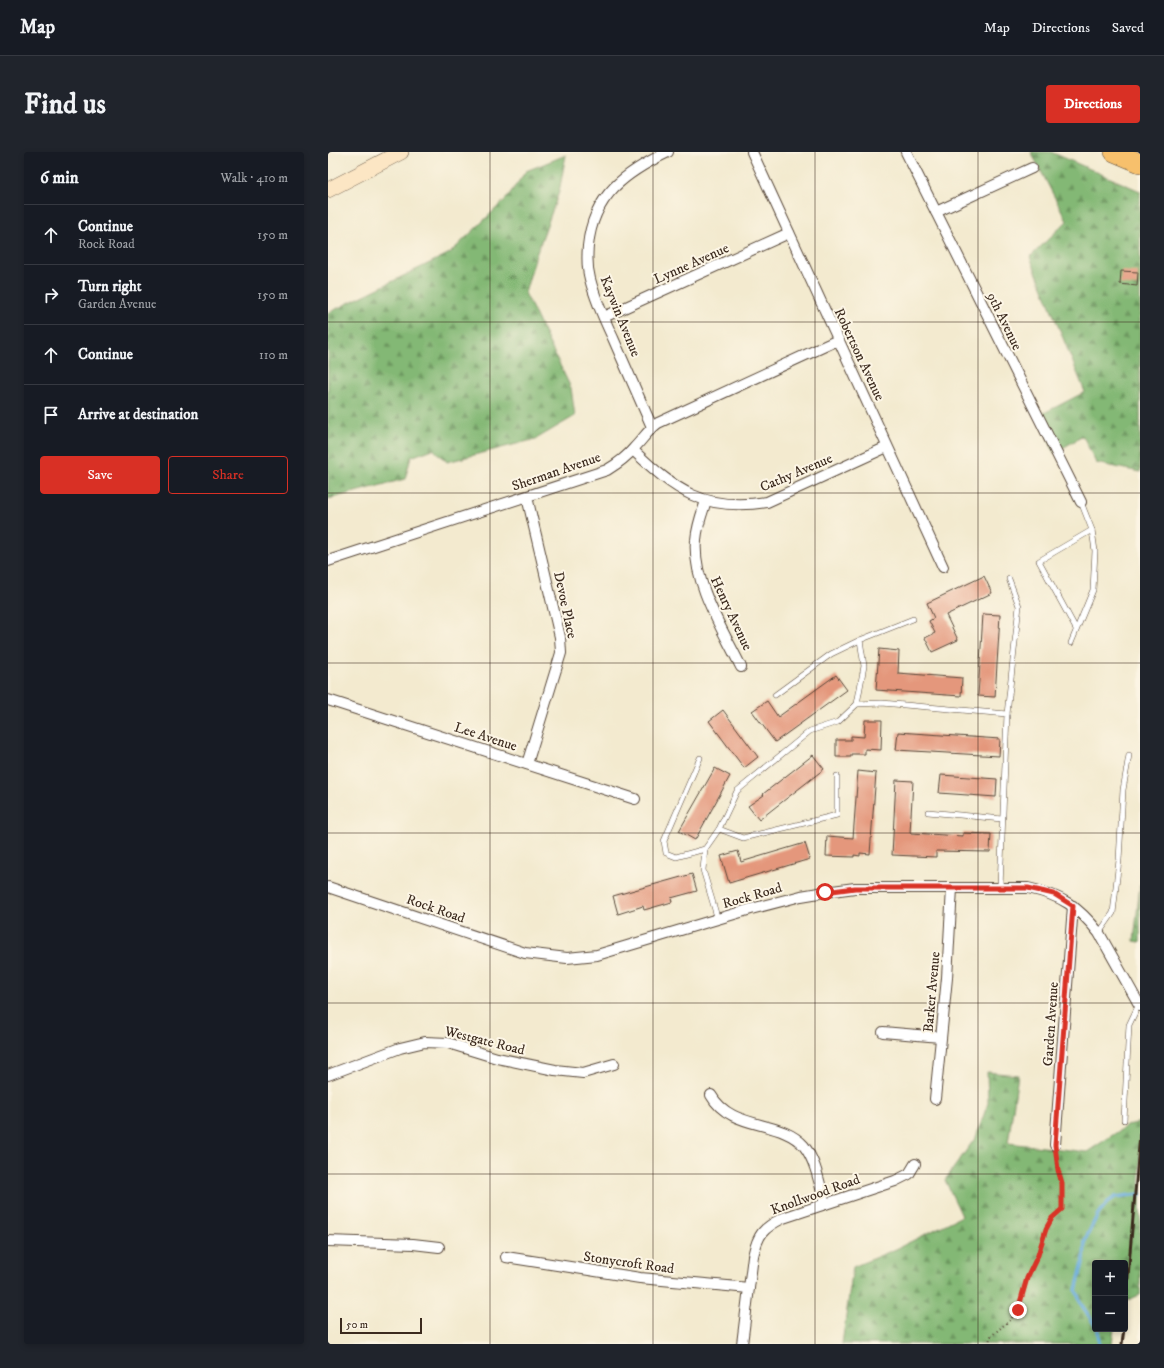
<!DOCTYPE html>
<meta charset="utf-8">
<style>
body{margin:0;font-family:"IM FELL DW Pica",serif;background:#20242c;color:#f1f3f6}
.controls{position:absolute;right:12px;bottom:12px;display:grid;overflow:hidden;border-radius:4px;box-shadow:0 2px 6px #0003}
.controls button{width:36px;height:36px;display:grid;place-items:center;padding:0;border:0;border-bottom:1px solid #363941;background:#171b24;color:#f1f3f6;font:20px sans-serif}
.scale{position:absolute;left:12px;bottom:10px;width:82px;box-sizing:border-box;padding-left:4px;border:2px solid #3b2a1e;border-top:0;font-size:11px;line-height:14px;white-space:nowrap;color:#3b2a1e;-webkit-text-stroke:3px #fcf5e5;paint-order:stroke}
.stop{position:absolute;width:12px;height:12px;margin:-9px;border:3px solid #d93025;border-radius:50%;background:#fff}
.stop.end{background:#d93025;border-color:#fff;box-shadow:0 1px 4px #0008}
.list{margin:0;padding:0;list-style:none}
h2{display:flex;justify-content:space-between;align-items:center;height:52px;margin:0;padding:0 16px;font-size:17px}
h2 small{font-size:13px;font-weight:400;color:#9ea1a6}
.list li{display:grid;grid-template-columns:26px 1fr auto;gap:12px;align-items:center;box-sizing:border-box;height:60px;padding:0 16px;border-top:1px solid #363941}
.list b{display:block;font-size:15px;white-space:nowrap}
.list p{margin:0;font-size:13px;white-space:nowrap;color:#9ea1a6}
.list em{font-size:13px;font-style:normal;color:#9ea1a6}
.actions{display:flex;gap:8px;padding:12px 16px}
.actions a{flex:1;padding:9px 0;border:1px solid #d93025;border-radius:4px;text-align:center;font-size:14px;color:#d93025}
.actions .main{background:#d93025;color:#fff}
.icon{flex:none;width:22px;height:22px;fill:none;stroke:currentColor;stroke-width:2;stroke-linecap:round;stroke-linejoin:round}
.map{position:relative;flex:none;width:812px;height:1192px;overflow:hidden;border-radius:4px}
header{display:flex;align-items:center;gap:24px;box-sizing:border-box;height:56px;padding:0 20px;background:#171b24;border-bottom:1px solid #363941}
header strong{font-size:19px}
nav{display:flex;gap:22px;margin-inline-start:auto;font-size:14px}
.intro{display:flex;align-items:center;justify-content:space-between;box-sizing:border-box;height:96px;padding:0 24px}
h1{margin:0;font-size:28px}
.button{padding:10px 18px;border-radius:4px;background:#d93025;color:#fff;font-size:14px;font-weight:700}
main{display:flex;gap:24px;padding:0 24px}
aside{flex:1;background:#171b24;border-radius:4px;box-shadow:0 2px 6px #0003}
.map>svg:first-child{display:block}
.forest{fill:url(#forest-firs);stroke:#5f714a}
.lines{fill:none;stroke-linecap:round;stroke-linejoin:round}
.stream{stroke:#68acdd;stroke-width:3.5}
.building{fill:#e4977b}
.lane-casing{stroke:#574739;stroke-width:6}
.street-casing{stroke:#574739;stroke-width:12}
.secondary-casing{stroke:#574739;stroke-width:16}
.highway-casing{stroke:#574739;stroke-width:20}
.path{stroke:#574739;stroke-width:2;stroke-dasharray:1 3;stroke-linecap:butt}
.lane{stroke:#fff;stroke-width:5}
.street{stroke:#fff;stroke-width:10}
.secondary{stroke:#fce6c4;stroke-width:15}
.highway{stroke:#f7c06c;stroke-width:19}
.rail{stroke:#3b2a1e;stroke-width:3}
.route{stroke:#d93025;stroke-width:5}
.grid{fill:none;stroke:#3b2a1e;stroke-width:1;stroke-opacity:0.55}
.labels{text-anchor:middle;stroke-width:4;stroke-linejoin:round;paint-order:stroke}
.street-label{font-size:14px;fill:#3b2a1e;stroke:#fcf5e5}
</style>
<header>
<strong>Map</strong>
<nav><a>Map</a><a>Directions</a><a>Saved</a></nav>
</header>
<div class="intro"><h1>Find us</h1><a class="button">Directions</a></div>
<main>
<aside>
<h2>6 min<small>Walk · 410 m</small></h2>
<ul class="list">
<li><svg class="icon" aria-label="ahead" viewBox="0 0 24 24"><path d="M12 20V5M6 11l6-6 6 6"/></svg><div><b>Continue</b><p>Rock Road</p></div><em>150 m</em></li>
<li><svg class="icon" aria-label="right" viewBox="0 0 24 24"><path d="M7 20v-9h11M14 6l5 5-5 5"/></svg><div><b>Turn right</b><p>Garden Avenue</p></div><em>150 m</em></li>
<li><svg class="icon" aria-label="ahead" viewBox="0 0 24 24"><path d="M12 20V5M6 11l6-6 6 6"/></svg><div><b>Continue</b></div><em>110 m</em></li>
<li><svg class="icon" aria-label="arrive" viewBox="0 0 24 24"><path d="M6 21V4h12l-3 4 3 4H6"/></svg><div><b>Arrive at destination</b></div></li>
</ul>
<div class="actions"><a class="main">Save</a><a>Share</a></div>
</aside>
<div class="map">
<svg width="812" height="1192" viewBox="0 0 812 1192">
<defs>
<pattern id="forest-firs" width="22" height="20" patternUnits="userSpaceOnUse"><rect width="22" height="20" fill="#83b875"/><path d="M5 1l3.5 6h-7zM16 11l3.5 6h-7z" fill="#6c965f"/></pattern>
</defs>
<rect width="100%" height="100%" fill="#fcf5e5"/>
<filter id="ink" filterUnits="userSpaceOnUse"><feTurbulence type="fractalNoise" baseFrequency=".025" numOctaves="2"/><feDisplacementMap in="SourceGraphic" scale="8" xChannelSelector="R" yChannelSelector="G"/><feConvolveMatrix kernelMatrix="1 2 1 2 8 2 1 2 1" color-interpolation-filters="sRGB"/></filter>
<filter id="wash" filterUnits="userSpaceOnUse"><feTurbulence type="fractalNoise" baseFrequency=".012" numOctaves="4" result="noise"/><feDisplacementMap in="SourceGraphic" scale="16" xChannelSelector="R" yChannelSelector="G"/><feGaussianBlur stdDeviation="0.9" result="paint"/><feColorMatrix in="noise" values="0 0 0 0 0 0 0 0 0 0 0 0 0 0 0 0 0 1.4 0 .05"/><feComposite in="paint" operator="in"/></filter>
<g filter="url(#wash)">
<rect width="100%" height="100%" fill="#f3eacf"/>
<g class="forest">
<polygon points="703,0 723,0 812,39 812,320 768,311 755,284 726,301 710,264 757,240 702,105 739,69"/>
<polygon points="238,3 231,40 207,106 197,141 243,236 247,264 208,287 119,310 105,297 83,305 77,327 0,347 0,161 122,101 178,47 198,19"/>
<polygon points="812,733 812,790 806,789"/>
<polygon points="659,920 690,923 680,991 759,1000 800,973 812,970 812,1143 797,1149 797,1111 767,1111 767,1177 786,1177 784,1192 514,1192 525,1115 568,1097 634,1064 617,1028 648,985 660,951"/>
</g>
<g class="lines">
<g class="stream">
<polyline points="767,1173 753,1152 748,1138 756,1107 757,1088 770,1062 779,1051 787,1045 812,1042"/>
<polyline points="770,1177 771,1192"/>
</g>
</g>
<g id="blocks">
<g class="building">
<polygon points="793,119 810,120 809,134 792,132"/>
<polygon points="656,424 664,441 618,463 630,488 604,500 597,486 607,481 601,469 606,466 599,451"/>
<polygon points="655,462 672,463 667,545 650,544"/>
<polygon points="551,497 571,499 570,521 634,526 633,544 548,538"/>
<polygon points="508,523 519,538 447,590 424,559 439,549 450,565"/>
<polygon points="395,558 430,605 416,616 381,569"/>
<polygon points="537,568 554,568 553,598 537,597 537,602 523,602 523,605 508,605 508,588 523,588 523,584 536,585"/>
<polygon points="570,580 672,587 671,604 568,598"/>
<polygon points="485,603 496,617 431,668 420,654 436,643 435,642"/>
<polygon points="387,616 402,624 367,688 351,679"/>
<polygon points="530,619 548,621 542,702 532,701 532,704 526,703 526,705 498,704 499,684 525,686"/>
<polygon points="613,623 669,627 668,645 611,641"/>
<polygon points="568,628 585,629 582,681 635,684 635,681 663,682 662,700 608,699 608,705 564,703"/>
<polygon points="477,691 482,707 401,731 393,704 410,699 413,710"/>
<polygon points="364,722 369,739 343,746 344,750 316,758 315,754 290,762 285,744"/>
</g>
</g>
</g>
<g filter="url(#ink)">
<use href="#blocks" fill-opacity="0" stroke="#574739" stroke-width="1"/>
<g class="lines">
<g class="lane-casing">
<g id="lane">
<polyline points="748,477 711,409 764,378"/>
<polyline points="743,491 765,438 767,399 764,378 753,350"/>
<polyline points="447,543 503,502 532,488"/>
<polyline points="529,552 536,514 532,488 585,467"/>
<polyline points="679,562 691,454 681,427"/>
<polyline points="372,606 336,689 338,701 348,705 377,697"/>
<polyline points="600,660 674,667"/>
<polyline points="391,677 415,686 509,663 509,624"/>
<polyline points="390,768 375,718 377,697 391,677 409,639 482,579 510,570 529,552 554,551 679,562 672,735"/>
<polyline points="771,781 785,761 791,708 795,638 801,603"/>
<polyline points="796,968 801,873 811,852"/>
</g>
</g>
<g class="street-casing">
<g id="street">
<polyline points="424,0 615,415"/>
<polyline points="578,0 753,350"/>
<polyline points="608,60 704,16"/>
<polyline points="276,165 461,81"/>
<path d="M324,275C311,245 298,216 285,186C276,167 267,147 262,127C259,116 259,105 260,94C265,43 298,20 340,0"/>
<path d="M305,298C348,339 376,360 439,350L559,295"/>
<path d="M378,349C374,361 369,374 368,388C364,430 395,478 413,515"/>
<path d="M0,409L279,318C289,312 298,306 306,296C315,287 320,278 330,271L510,188"/>
<polyline points="0,548 307,647"/>
<polyline points="199,612 233,501 232,485 199,345"/>
<path d="M0,735L197,801L239,806L269,803L423,757L473,744L497,740L527,736H700C733,743 751,755 771,781L812,854"/>
<polyline points="555,880 612,885"/>
<polyline points="0,923 72,896 97,890 120,891 169,906 227,918 255,921 286,912"/>
<path d="M383,943C403,979 453,967 476,994C488,1009 492,1034 497,1052"/>
<polyline points="607,947 619,826 624,736"/>
<polyline points="727,993 745,754"/>
<polyline points="0,1089 85,1092 111,1095"/>
<polyline points="178,1105 312,1126 421,1136"/>
<path d="M414,1192L425,1104C430,1082 435,1076 455,1066L567,1029L581,1022L587,1012"/>
</g>
</g>
<g class="secondary-casing">
<polyline id="secondary" points="0,38 73,0"/>
</g>
<g class="highway-casing">
<polyline id="highway" points="786,0 812,11"/>
</g>
<polyline class="path" points="661,1192 662,1185 682,1168 690,1158 699,1126 710,1103 718,1077 724,1066 734,1057 734,1031 729,1018 728,1002"/>
<use href="#lane" class="lane"/>
<use href="#street" class="street"/>
<use href="#secondary" class="secondary"/>
<use href="#highway" class="highway"/>
<g class="rail">
<polyline points="797,1160 812,982"/>
<polyline points="794,1192 796,1177"/>
</g>
</g>
</g>
<g class="lines" filter="url(#ink)">
<polyline class="route" points="497,740 527,736 700,736 726,742 745,754 727,993 730,1018 734,1031 734,1057 724,1066 718,1077 710,1103 699,1126 690,1158"/>
</g>
<path class="grid" d="M162,0V1192M325,0V1192M487,0V1192M650,0V1192M0,170H812M0,341H812M0,511H812M0,681H812M0,851H812M0,1022H812"/>
<g class="labels">
<g class="street-label">
<text transform="translate(363 111) rotate(-24)" y="5">Lynne Avenue</text>
<text transform="translate(293 164) rotate(68)" y="5">Kaywin Avenue</text>
<text transform="translate(677 169) rotate(64)" y="5">9th Avenue</text>
<text transform="translate(532 202) rotate(65)" y="5">Robertson Avenue</text>
<text transform="translate(228 319) rotate(-19)" y="5">Sherman Avenue</text>
<text transform="translate(468 320) rotate(-23)" y="5">Cathy Avenue</text>
<text transform="translate(238 453) rotate(78)" y="5">Devoe Place</text>
<text transform="translate(404 461) rotate(65)" y="5">Henry Avenue</text>
<text transform="translate(158 584) rotate(18)" y="5">Lee Avenue</text>
<text transform="translate(424 743) rotate(-16)" y="5">Rock Road</text>
<text transform="translate(108 756) rotate(19)" y="5">Rock Road</text>
<text transform="translate(603 840) rotate(-85)" y="5">Barker Avenue</text>
<text transform="translate(722 872) rotate(-86)" y="5">Garden Avenue</text>
<text transform="translate(157 888) rotate(14)" y="5">Westgate Road</text>
<text transform="translate(487 1042) rotate(-20)" y="5">Knollwood Road</text>
<text transform="translate(301 1110) rotate(8)" y="5">Stonycroft Road</text>
</g>
</g>
</svg>
<div class="controls">
<button>+</button>
<button>−</button>
</div>
<div class="scale">50 m</div>
<div class="stop" style="left:497px;top:740px"></div>
<div class="stop end" style="left:690px;top:1158px"></div>
</div>
</main>
